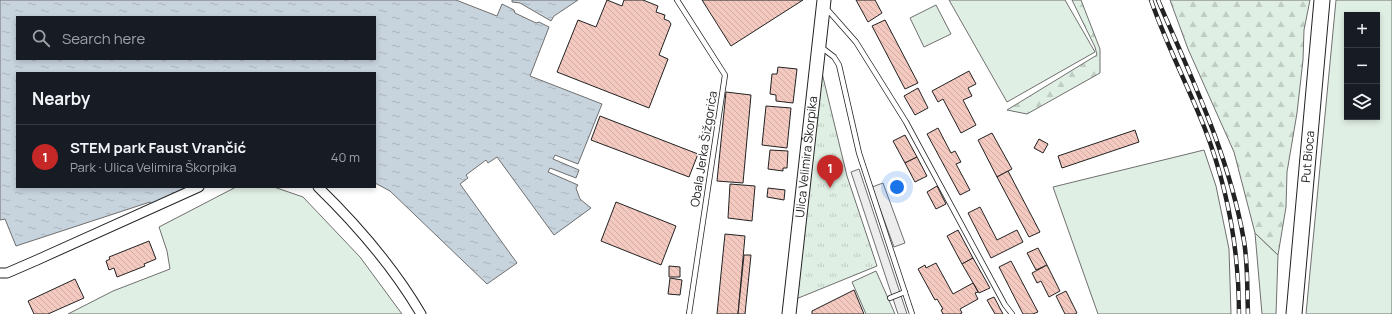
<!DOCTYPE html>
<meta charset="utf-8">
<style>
body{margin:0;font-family:Manrope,sans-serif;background:#20242c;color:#f1f3f6}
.controls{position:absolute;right:12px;top:12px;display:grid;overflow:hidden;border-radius:0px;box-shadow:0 2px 6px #0003}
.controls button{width:36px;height:36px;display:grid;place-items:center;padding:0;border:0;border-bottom:1px solid #363941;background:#171b24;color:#f1f3f6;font:20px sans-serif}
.you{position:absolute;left:897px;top:187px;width:14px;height:14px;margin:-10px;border:3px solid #fff;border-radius:50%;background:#1a73e8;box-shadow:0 0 0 6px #1a73e833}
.badge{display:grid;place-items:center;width:26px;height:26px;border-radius:50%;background:#c62828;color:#fff;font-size:13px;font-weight:700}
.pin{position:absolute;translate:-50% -33px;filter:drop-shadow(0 1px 2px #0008)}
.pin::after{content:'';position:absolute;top:21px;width:14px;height:12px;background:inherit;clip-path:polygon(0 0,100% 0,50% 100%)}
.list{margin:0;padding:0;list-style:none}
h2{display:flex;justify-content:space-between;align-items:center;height:52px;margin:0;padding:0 16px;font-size:17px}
h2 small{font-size:13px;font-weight:400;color:#9ea1a6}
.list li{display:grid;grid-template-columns:26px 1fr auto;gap:12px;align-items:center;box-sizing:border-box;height:64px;padding:0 16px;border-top:1px solid #363941}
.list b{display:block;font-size:15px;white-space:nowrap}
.list p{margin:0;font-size:13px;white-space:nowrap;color:#9ea1a6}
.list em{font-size:13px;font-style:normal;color:#9ea1a6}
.icon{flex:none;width:22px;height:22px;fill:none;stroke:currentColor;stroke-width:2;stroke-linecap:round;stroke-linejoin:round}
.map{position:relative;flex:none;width:1392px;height:314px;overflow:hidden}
.search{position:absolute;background:#171b24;box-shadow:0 2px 6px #0003;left:16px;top:16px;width:360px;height:44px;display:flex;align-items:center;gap:10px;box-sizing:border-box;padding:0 14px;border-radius:0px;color:#9ea1a6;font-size:15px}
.panel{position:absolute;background:#171b24;box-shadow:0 2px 6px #0003;left:16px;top:72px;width:360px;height:116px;border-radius:0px}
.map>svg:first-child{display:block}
.grass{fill:#e0efe3;stroke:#6f6f6f;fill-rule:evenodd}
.forest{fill:url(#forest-firs);stroke:#6f6f6f}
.park{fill:url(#park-tufts);stroke:#6f6f6f}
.parking{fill:#ededed;stroke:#6f6f6f}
.water{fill:url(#water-ripples);stroke:#6f6f6f;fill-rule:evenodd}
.building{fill:url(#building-back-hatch);stroke:#222}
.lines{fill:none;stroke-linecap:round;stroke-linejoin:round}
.lane-casing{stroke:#222;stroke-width:6}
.street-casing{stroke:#222;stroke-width:11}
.secondary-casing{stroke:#222;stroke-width:15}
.primary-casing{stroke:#222;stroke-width:17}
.lane{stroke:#fff;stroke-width:4.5}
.street{stroke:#fff;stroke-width:9}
.secondary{stroke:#fff;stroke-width:13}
.primary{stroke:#fff;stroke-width:15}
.rail-casing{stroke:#222;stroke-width:4.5}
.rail{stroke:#fff;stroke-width:3;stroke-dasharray:9;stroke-linecap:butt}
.labels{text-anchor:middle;stroke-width:3;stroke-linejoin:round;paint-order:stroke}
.street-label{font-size:12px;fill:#222;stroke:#fff}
</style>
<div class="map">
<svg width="1392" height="314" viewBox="0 0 1392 314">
<defs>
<pattern id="forest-firs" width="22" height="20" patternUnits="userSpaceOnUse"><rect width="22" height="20" fill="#e0efe3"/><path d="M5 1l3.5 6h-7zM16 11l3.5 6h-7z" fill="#c0cdc2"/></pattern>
<pattern id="park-tufts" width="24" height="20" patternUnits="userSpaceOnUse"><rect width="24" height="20" fill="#e0efe3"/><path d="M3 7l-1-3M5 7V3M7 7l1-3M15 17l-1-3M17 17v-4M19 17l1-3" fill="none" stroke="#c0cdc2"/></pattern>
<pattern id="water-ripples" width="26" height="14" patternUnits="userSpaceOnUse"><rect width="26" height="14" fill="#c7d3dd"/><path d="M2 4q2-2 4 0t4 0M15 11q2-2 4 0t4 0" fill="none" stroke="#abb5bd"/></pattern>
<pattern id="building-back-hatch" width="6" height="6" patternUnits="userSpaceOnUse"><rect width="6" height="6" fill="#f3c9c0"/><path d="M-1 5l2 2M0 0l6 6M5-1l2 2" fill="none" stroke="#d0aca5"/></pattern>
</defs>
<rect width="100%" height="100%" fill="#fff"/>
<g class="grass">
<polygon points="949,0 1065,0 1095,52 1007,102"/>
<path d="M1336,0H1392V314H1306ZM1347,15H1377V117H1347Z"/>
<polygon points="936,5 951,34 924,47 910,18"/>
<polygon points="1204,150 1216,186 1229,249 1231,314 1098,314 1053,187"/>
<polygon points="236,187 274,187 303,197 360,257 402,314 68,314 113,291 170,269 167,251 159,227"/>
<polygon points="1255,233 1278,255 1276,314 1262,314"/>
<polygon points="876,271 895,314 866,314 852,282"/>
</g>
<g class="forest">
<polygon points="1072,0 1081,0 1100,49 1100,73 1027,114 1007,110 1097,55 1095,47"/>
<polygon points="1170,0 1310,0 1304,30 1303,60 1297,113 1287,172 1286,207 1278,255 1255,233 1234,152 1188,49"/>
</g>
<polygon class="park" points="822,73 847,176 877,266 796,299"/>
<g class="parking">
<polygon points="859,169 907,314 898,314 851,172"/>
<polygon points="883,183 905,243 894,247 872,187"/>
</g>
<g class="water">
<path d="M0,0H456L497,16L502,4L514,10L515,13L536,23L539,22L549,27L530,76L602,104L578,164L555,155L553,159L579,170L576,178L550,168L548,172L578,185L576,188L580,199L591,208L554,235L497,157L488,163L486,160L466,175L468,178L460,184L517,263L487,284L390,191L375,183V73H17V187H188L152,206L150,202L16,246L5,219L0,220ZM17,17H375V59H17Z"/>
<polygon points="512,0 578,0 554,16 551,21 520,3 512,2"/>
</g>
<g class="building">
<polygon points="607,0 622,6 624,0 643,0 658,6 656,12 665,15 664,19 669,21 671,24 659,55 668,59 649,108 557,72 578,20 596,27"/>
<polygon points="702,0 803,0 731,46"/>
<polygon points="856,0 875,0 882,13 868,22"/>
<polygon points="885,20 918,83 905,89 872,26"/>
<polygon points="778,67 797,69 793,103 776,101 776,95 770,94 772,74 777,74"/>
<polygon points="969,71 976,84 968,88 972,96 963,100 976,125 961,133 943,99 938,102 932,91"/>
<polygon points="918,88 928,108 915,115 904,96"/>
<polygon points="726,92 751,95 743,183 717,181"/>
<polygon points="766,106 791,108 787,148 762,145"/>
<polygon points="600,116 698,154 689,177 591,140"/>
<polygon points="938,128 951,153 955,151 961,162 956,164 970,190 960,195 927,134"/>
<polygon points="1135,130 1139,142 1062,168 1058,156"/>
<polygon points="992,133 1012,169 997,177 978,140"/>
<polygon points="905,135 917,157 905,163 893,141"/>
<polygon points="1039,139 1048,144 1043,153 1034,148"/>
<polygon points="770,150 788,151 787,168 783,168 783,171 768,169"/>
<polygon points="917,157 927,176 915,182 905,163"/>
<polygon points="1008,171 1040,232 1029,237 997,177"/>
<polygon points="730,184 755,186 752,221 728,218"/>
<polygon points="937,186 946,204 936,209 927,192"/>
<polygon points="768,188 785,190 784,200 767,197"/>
<polygon points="616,202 676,226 661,265 601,241"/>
<polygon points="980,207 997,240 1017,230 1023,242 991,258 968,213"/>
<polygon points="958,230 973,258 962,264 947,236"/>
<polygon points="725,234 745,236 738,314 717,314"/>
<polygon points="149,241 156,259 144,264 145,266 117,277 114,268 109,270 106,261 110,259 109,257"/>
<polygon points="1038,248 1047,265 1036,270 1027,253"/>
<polygon points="744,255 751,255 745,314 738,314"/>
<polygon points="973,258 990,288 979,293 962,264"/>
<polygon points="1011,261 1038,312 1033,314 1023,314 999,267"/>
<polygon points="936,263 953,294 973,283 978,292 975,293 978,299 960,309 962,313 960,314 943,314 941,310 943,309 937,299 935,300 918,269 925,265 926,268"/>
<polygon points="1047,265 1060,291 1049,297 1041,281 1037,283 1032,273"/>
<polygon points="669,266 680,267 680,277 669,277"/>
<polygon points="670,278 682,280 680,295 668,294"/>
<polygon points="75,279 84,298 48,314 34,314 28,301"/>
<polygon points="854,290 864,314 812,314 812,311"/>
<polygon points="1066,291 1077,313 1075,314 1065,314 1056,296"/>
<polygon points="994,297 1003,314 995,314 987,300"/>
</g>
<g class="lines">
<g class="lane-casing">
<g id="lane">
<polyline points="677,0 725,75 689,314"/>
<polyline points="826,8 856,42 906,122 1005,305 1012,314"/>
<polyline points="821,47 834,57 839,65 859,153 912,314"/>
<polyline points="890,298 905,292"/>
</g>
</g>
<g class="street-casing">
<g id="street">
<path d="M318,187C356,224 394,268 421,314"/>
<polyline points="0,273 7,273 37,260 199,187"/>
</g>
</g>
<g class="secondary-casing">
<g id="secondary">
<path id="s1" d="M789,314L824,0"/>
</g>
</g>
<g class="primary-casing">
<g id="primary">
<path id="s2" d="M1294,314L1322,0"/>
</g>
</g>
<use href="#lane" class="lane"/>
<use href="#street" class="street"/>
<use href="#secondary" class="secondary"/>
<use href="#primary" class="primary"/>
<g class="rail-casing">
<g id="rail">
<path d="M1151,0C1166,44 1188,86 1205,129C1228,189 1239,251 1239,314"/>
<path d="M1158,0C1192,79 1229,155 1244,241C1248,265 1247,290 1248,314"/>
</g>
</g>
<use href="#rail" class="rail"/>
</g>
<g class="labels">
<g class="street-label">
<text transform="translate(704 149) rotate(-81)" y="4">Obala Jerka Šižgorića</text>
<text dy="4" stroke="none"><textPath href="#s1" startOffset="158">Ulica Velimira Škorpika</textPath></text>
<text dy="4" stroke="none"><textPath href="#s2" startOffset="158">Put Bioca</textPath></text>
</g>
</g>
</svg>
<div class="controls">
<button>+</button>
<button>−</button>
<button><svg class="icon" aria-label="layers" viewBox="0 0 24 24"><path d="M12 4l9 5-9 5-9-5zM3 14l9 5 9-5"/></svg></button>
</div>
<div class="you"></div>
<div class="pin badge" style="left:830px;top:188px">1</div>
<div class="search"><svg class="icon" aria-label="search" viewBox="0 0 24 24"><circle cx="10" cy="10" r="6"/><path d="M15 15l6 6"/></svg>Search here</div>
<section class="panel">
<h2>Nearby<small></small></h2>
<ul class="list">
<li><span class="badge">1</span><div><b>STEM park Faust Vrančić</b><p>Park · Ulica Velimira Škorpika</p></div><em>40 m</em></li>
</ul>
</section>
</div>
